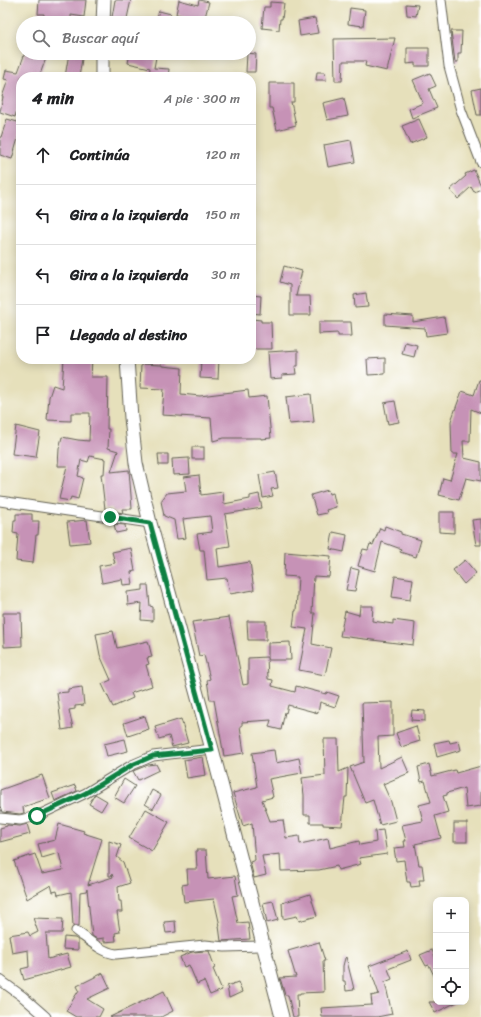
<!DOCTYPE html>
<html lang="es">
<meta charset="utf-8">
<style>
body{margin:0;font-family:Sriracha,sans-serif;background:#f6f6f6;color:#202124}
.controls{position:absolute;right:12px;bottom:12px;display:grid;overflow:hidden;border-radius:8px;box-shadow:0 2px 10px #0003}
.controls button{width:36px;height:36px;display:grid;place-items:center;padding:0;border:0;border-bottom:1px solid #e0e0e0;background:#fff;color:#202124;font:20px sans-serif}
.stop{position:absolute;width:12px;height:12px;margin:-9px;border:3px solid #0b8043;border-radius:50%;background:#fff}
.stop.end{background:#0b8043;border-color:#fff;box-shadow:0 1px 4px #0008}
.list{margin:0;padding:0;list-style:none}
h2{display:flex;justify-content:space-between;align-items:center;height:52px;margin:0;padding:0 16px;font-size:17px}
h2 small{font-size:13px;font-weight:400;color:#757577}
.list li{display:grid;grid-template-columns:26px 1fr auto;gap:12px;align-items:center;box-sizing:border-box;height:60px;padding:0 16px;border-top:1px solid #e0e0e0}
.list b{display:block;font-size:15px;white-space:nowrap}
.list em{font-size:13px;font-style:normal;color:#757577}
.icon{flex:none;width:22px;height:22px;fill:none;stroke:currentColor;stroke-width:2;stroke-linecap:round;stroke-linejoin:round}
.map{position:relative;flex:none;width:481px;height:1017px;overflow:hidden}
.search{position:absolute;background:#fff;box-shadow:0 2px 10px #0003;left:16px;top:16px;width:240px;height:44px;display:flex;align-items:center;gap:10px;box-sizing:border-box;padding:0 14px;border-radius:22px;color:#757577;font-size:15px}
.panel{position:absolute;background:#fff;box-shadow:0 2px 10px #0003;left:16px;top:72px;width:240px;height:292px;border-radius:16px}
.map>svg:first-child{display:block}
.building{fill:#c692b6}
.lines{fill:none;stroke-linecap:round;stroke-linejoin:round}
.street-casing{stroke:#636154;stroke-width:11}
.secondary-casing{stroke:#636154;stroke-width:15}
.street{stroke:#fff;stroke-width:9}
.secondary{stroke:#fff;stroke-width:13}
.route{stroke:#0b8043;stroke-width:5}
</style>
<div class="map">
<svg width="481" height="1017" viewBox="0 0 481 1017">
<rect width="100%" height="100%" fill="#fff"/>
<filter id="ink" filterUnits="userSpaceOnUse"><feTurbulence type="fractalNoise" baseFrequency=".025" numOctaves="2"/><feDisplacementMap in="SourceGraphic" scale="8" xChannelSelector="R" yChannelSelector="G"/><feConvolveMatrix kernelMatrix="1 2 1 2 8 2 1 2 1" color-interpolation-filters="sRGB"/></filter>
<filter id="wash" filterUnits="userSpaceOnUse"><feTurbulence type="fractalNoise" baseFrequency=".012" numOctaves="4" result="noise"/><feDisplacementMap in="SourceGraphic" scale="16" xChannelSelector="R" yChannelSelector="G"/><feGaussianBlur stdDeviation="0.9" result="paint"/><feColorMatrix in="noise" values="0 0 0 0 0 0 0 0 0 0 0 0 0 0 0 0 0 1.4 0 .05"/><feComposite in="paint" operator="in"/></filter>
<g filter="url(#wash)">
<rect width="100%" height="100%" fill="#e6e0bb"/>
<g id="blocks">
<g class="building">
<polygon points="39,0 86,0 84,17 71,15 71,23 43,23 44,14 38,14"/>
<polygon points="115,0 131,0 126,23 111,23"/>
<polygon points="179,0 198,5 199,0 209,2 204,21 176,14"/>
<polygon points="270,2 284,3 282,19 280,19 279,30 262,28 264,7 270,7"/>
<polygon points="406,4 418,5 416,16 407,15"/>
<polygon points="350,8 365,10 363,26 348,24"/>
<polygon points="159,11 171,14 169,23 155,23"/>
<polygon points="315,18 318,33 300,36 298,21"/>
<polygon points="451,31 462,31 461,53 458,53 458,62 455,62"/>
<polygon points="395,38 387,71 365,66 366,61 343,61 342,81 335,81 334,39"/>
<polygon points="407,48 429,48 429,66 415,66 415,63 407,64"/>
<polygon points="25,53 48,53 39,77 21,77 21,96 15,117 0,112 3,97 2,97 8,80 4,79 6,70 18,72"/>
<polygon points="69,53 83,53 79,77 65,77"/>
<polygon points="130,53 151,53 151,56 156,57 154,68 169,69 168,77 149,77 150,68 128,63"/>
<polygon points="247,53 256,54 255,72 246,72"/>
<polygon points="317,72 325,72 326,80 316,80"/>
<polygon points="430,73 436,86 429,89 437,108 412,118 409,109 423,103 413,80"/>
<polygon points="269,83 294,83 294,102 291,102 296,125 277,130 272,108 269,108"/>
<polygon points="481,88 481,115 477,115 472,90"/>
<polygon points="344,98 348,116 327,120 323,103"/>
<polygon points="7,119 21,123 21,128 12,159 0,155 0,140"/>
<polygon points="419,119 427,137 410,144 402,126"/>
<polygon points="351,140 355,162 328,167 324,145"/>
<polygon points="474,170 481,186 481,189 474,192 471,187 458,199 450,190 466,176 465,174"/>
<polygon points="284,266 302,271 296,296 310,296 311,315 290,315 290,285 280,282"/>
<polygon points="366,293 368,307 355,308 354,295"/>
<polygon points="251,295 261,296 260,314 251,313"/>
<polygon points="385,314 413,316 413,322 444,317 447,333 426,336 425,328 385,325"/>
<polygon points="252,319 261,320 261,322 271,322 272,349 251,349"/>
<polygon points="319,322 351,322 352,336 338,336 338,333 319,334"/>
<polygon points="405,342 417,345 414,357 402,354"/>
<polygon points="298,350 298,366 295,366 296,374 282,375 282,378 270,379 268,352"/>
<polygon points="385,358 385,374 368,375 367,359"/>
<polygon points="64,359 92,359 91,377 108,377 107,429 109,429 108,448 118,451 111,472 129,470 132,509 122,509 123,513 112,511 112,508 105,509 101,474 104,474 105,459 90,456 88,462 81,460 78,476 83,478 78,499 71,497 70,501 59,499 67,466 58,466 59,449 62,437 78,440 89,441 90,413 71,413 71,421 47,420 49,397 53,385 62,388"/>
<polygon points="201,359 219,359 218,379 200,378"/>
<polygon points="141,364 162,365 162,366 182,368 181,394 200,396 248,390 249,398 267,396 271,438 261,439 261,438 224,438 213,441 211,418 162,415 164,389 140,388"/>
<polygon points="479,380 481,380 481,413 471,409 470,441 463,441 464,458 481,462 481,481 466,478 459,500 439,495 443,478 450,480 458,454 452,454 451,421 462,391 474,395"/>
<polygon points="311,394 314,422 289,424 286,397"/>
<polygon points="395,401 399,422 388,424 384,403"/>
<polygon points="16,426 40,432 36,457 12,454"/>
<rect x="192" y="447" width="12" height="12"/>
<polygon points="158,454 168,454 168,465 159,465"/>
<polygon points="189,458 190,474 173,475 172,459"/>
<polygon points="275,472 278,488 271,489 273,496 263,498 259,475"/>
<polygon points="199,475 201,495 223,492 224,504 250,499 250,496 259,494 262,508 225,514 230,546 217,548 219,567 250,562 254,590 230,594 227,578 207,580 204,550 200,550 197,534 212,532 210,516 183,519 186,538 177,539 174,520 164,516 161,501 167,493 186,491 184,477"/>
<polygon points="328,490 329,494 333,493 336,507 326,510 327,513 317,515 311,495"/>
<polygon points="439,512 454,512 454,533 439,532"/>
<polygon points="16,514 32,514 32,521 39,521 38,535 36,535 33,563 16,561 18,534 13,533 14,520 16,520"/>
<polygon points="481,519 481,545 476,545 472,520"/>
<polygon points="87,520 90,542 70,544 67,522"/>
<polygon points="114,524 125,525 126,531 116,533"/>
<polygon points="385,526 401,532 401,534 421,540 416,557 400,552 401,549 382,542 375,571 358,566 363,549 368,550 370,544 373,545 380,528 384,530"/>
<polygon points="333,532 347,535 344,552 330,549"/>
<polygon points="131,548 135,571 131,572 133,584 123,585 122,579 102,583 99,566 115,563 112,552"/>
<polygon points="285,552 331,556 329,577 314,576 312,613 315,613 312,644 331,648 325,675 299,670 307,629 293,627 295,611 296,611 298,577 284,576"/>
<polygon points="465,560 476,573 464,584 453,570"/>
<polygon points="351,568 359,570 355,591 346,590"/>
<polygon points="395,576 413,579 410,600 392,597"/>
<polygon points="143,585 148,585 150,606 153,607 153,621 141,620 142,603 128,605 127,592 143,590"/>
<polygon points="360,606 373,606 372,621 393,624 393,620 415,623 413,645 340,636 345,611 359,615"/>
<polygon points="3,613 21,613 22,646 4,647"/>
<polygon points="229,617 243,685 248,684 248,658 267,657 268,679 273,680 272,686 295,692 296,686 326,694 327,692 339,696 335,707 320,702 318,713 288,705 286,713 285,712 281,730 269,727 271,720 242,722 242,726 240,726 244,753 224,756 214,700 210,700 207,680 210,679 204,655 199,656 192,622"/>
<polygon points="247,621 266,621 266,640 248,640"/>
<polygon points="113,631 117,648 148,641 152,657 147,658 149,664 146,665 152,686 131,693 133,698 113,707 102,684 111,680 100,655 96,634"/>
<polygon points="290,642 291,660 268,660 268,643"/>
<polygon points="82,687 84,705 75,706 75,709 69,710 73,728 62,730 57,693 68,692 68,689"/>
<polygon points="393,702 393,736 378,737 379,768 402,757 409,773 383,784 391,802 396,821 380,825 373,800 365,803 350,767 364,762 362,703"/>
<polygon points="412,710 425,711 425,721 411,720"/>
<polygon points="145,716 149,729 128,736 124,723"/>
<polygon points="181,719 188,743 172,747 169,736 159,739 155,727"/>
<polygon points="416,726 420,741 401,747 396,733"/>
<polygon points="125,739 128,751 107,756 104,744"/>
<polygon points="324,739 338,739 339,772 348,768 347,797 345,797 342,826 323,825 323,823 310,823 310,815 304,815 304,795 302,778 325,775"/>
<polygon points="449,740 450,743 459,741 461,750 437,757 434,743"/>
<polygon points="274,750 276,763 299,758 302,773 269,779 273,797 262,800 270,821 283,820 286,838 299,836 300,844 328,838 330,848 359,841 360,845 376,842 375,831 383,830 387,854 359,858 361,864 338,870 337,866 319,870 281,871 280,854 262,856 266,875 254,878 250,862 255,860 252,823 243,826 233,793 257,787 252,753"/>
<polygon points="203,757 206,775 187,778 184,760"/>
<polygon points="156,764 159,770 138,780 133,771 148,765"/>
<polygon points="429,764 432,776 455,770 456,773 481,766 481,806 466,808 464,788 447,793 447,795 443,796 448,812 435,816 441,838 415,844 419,865 422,865 424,880 419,880 420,886 411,887 410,882 407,882 404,860 396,861 394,848 405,847 404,841 406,841 402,825 423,821 419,805 431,802 425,781 421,782 418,767"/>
<polygon points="42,775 50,798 23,807 24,813 20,814 2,812 0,806 0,790"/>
<polygon points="124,779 135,786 124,803 114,797"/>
<polygon points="75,785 77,791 55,801 52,793"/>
<polygon points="152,790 161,795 153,809 145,804"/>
<polygon points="95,794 107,801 101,811 89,804"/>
<polygon points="146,809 169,822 152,851 129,838"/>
<rect x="454" y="823" width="13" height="19"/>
<polygon points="27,824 30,834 0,842 0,828 7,826 7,825 20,826"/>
<polygon points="59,824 84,831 83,833 102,839 88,885 113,877 112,874 111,876 109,876 109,841 121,845 117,857 123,862 130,883 118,887 119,901 121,901 122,912 117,912 120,932 115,933 116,941 104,942 104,938 97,939 92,936 87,889 86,891 80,892 79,926 73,926 71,892 58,895 57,891 53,892 51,885 27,899 14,861 35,854 42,874 63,870 59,853 42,858 38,844 55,840"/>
<polygon points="196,850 206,850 208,879 235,876 238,895 232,896 238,923 248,922 250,939 221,941 219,926 220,926 214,899 184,902 182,885 188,884 187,869 197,869"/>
<polygon points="310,894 317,916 299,921 297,916 283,919 282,903"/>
<polygon points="273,901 278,920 267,923 263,903"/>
<polygon points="33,918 63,919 62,933 46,933 48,959 67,954 71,967 24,980 21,969 29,967 28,950 12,953 9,935 28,932 30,936 38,932"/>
<polygon points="175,921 176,932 166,933 164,922"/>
<polygon points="64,937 75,938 78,940 78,950 63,949"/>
<polygon points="319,942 325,961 323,961 324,992 300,993 300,994 297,994 298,1017 293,1017 288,995 285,995 280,978 296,977 288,951"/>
<polygon points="432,950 436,959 436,980 429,965 426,966 420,955"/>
<polygon points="205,951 209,951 215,968 213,969 222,990 210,995 204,981 197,984 189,965 184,967 180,957 192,952"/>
<polygon points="408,951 411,960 388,969 392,979 385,982 392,1014 377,1017 322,1017 321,1008 372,1005 371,996 379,994 369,966"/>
<polygon points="346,957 353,985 354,990 346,991 345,981 343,981 343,966 345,958"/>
<polygon points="103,973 110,988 87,999 103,1009 99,1017 76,1017 66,1011 79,990 77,986"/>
<polygon points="238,982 242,992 229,998 227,986"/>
<polygon points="164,991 173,1011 161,1017 110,1017"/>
<polygon points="429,1002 457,1002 435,1013"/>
</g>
</g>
</g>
<g filter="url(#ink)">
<use href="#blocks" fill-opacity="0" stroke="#636154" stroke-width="1"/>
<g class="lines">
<g class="street-casing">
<g id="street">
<polyline points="441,0 449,66 461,110 481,162"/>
<polyline points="0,501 150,523"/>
<polyline points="0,818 20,820 37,816 86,793 132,765 153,756 212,749"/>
<path d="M76,931C88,939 101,952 116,954L205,945L225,947L262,946"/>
<polyline points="0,980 22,996 46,1017"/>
</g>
</g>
<g class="secondary-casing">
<g id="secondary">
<polyline points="103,23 104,0"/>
<polyline points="102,53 102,77"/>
<polyline points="127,359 131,418 136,463 150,523 212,749 282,1017"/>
</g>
</g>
<use href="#street" class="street"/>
<use href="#secondary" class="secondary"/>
</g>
</g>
<g class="lines" filter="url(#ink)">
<polyline class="route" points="37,816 86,793 132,765 153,756 212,750 150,523 110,517"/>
</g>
</svg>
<div class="controls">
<button>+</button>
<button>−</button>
<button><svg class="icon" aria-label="locate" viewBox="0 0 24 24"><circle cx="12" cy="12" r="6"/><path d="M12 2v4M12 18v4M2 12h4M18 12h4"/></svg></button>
</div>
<div class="stop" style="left:37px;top:816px"></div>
<div class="stop end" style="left:110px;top:517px"></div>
<div class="search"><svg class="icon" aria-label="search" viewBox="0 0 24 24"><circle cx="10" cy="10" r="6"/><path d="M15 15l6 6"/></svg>Buscar aquí</div>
<section class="panel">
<h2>4 min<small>A pie · 300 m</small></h2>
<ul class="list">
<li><svg class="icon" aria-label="ahead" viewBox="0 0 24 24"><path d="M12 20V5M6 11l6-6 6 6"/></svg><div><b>Continúa</b></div><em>120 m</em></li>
<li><svg class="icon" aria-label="left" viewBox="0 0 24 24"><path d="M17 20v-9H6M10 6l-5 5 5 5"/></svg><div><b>Gira a la izquierda</b></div><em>150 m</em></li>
<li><svg class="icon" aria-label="left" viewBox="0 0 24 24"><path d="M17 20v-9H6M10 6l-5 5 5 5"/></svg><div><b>Gira a la izquierda</b></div><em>30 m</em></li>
<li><svg class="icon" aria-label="arrive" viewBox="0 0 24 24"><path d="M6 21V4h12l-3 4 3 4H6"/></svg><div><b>Llegada al destino</b></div></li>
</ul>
</section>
</div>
